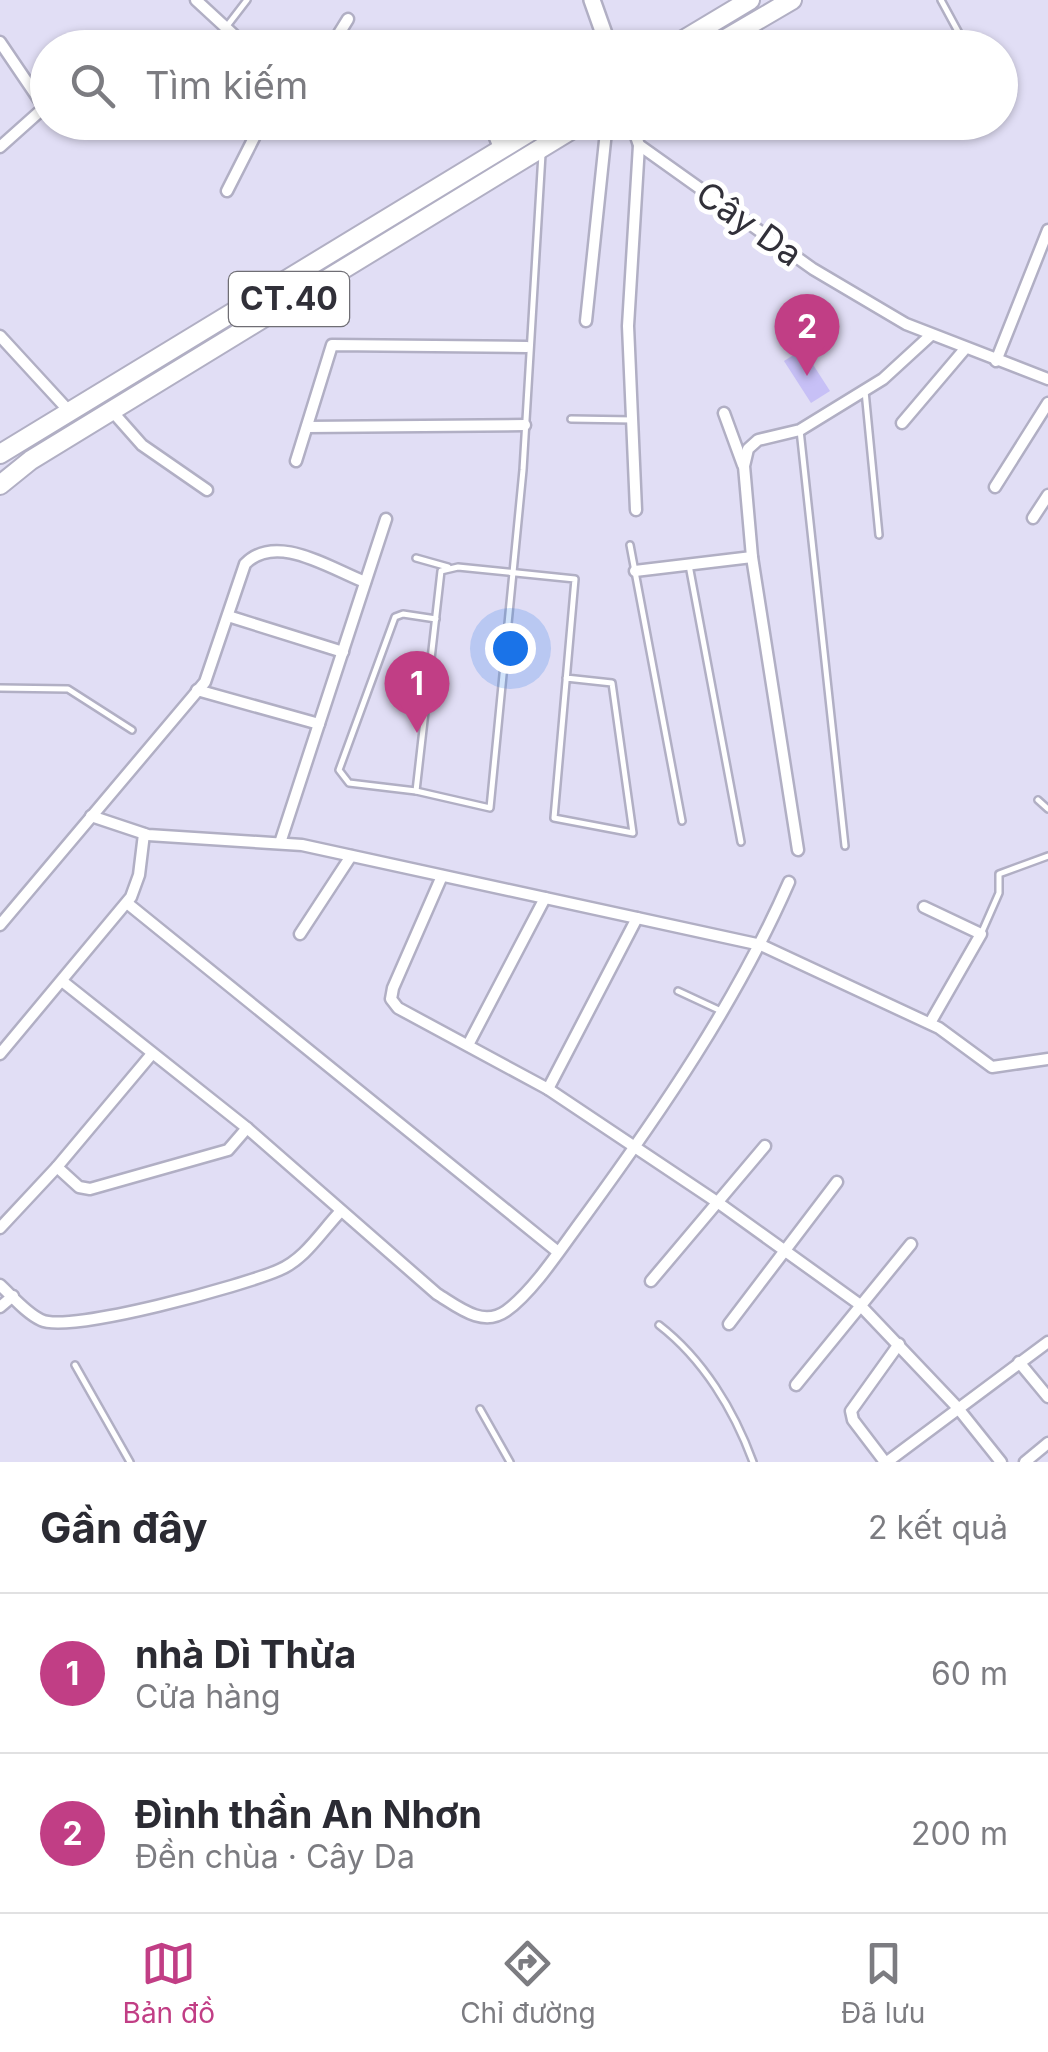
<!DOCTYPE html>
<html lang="vi">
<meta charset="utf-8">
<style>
body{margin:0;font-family:Inter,sans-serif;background:#f2f2f3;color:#2b2b33}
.you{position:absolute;left:510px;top:648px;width:35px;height:35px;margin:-25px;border:8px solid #fff;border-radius:50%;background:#1a73e8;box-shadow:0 0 0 15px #1a73e833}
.badge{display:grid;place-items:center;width:65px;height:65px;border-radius:50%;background:#c13e85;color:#fff;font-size:32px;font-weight:700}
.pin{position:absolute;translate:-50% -82px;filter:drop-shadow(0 2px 5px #0008)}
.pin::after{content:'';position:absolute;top:52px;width:35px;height:30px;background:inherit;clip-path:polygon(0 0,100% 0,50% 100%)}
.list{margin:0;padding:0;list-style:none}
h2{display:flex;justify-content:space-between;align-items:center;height:130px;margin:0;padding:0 40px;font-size:42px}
h2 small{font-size:32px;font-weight:400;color:#7c7c81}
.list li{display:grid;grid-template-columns:65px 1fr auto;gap:30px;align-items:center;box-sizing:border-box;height:160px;padding:0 40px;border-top:2px solid #e1e1e2}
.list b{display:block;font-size:38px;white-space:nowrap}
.list p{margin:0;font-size:32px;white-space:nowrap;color:#7c7c81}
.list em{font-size:32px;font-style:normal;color:#7c7c81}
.icon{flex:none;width:55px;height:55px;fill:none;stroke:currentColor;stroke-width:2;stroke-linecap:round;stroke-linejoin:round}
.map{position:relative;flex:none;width:1048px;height:1462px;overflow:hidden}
.search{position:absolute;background:#fff;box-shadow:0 2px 8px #0004;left:30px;right:30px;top:30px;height:110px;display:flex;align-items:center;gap:25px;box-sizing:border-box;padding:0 35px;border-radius:55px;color:#7c7c81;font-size:38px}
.sheet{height:450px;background:#fff}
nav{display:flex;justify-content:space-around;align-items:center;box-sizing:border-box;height:140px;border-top:2px solid #e1e1e2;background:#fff;font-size:28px;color:#7c7c81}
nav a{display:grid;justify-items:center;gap:5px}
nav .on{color:#c13e85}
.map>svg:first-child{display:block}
.building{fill:#c7c0f6}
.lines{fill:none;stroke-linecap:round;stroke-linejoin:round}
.lane-casing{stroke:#b1afc4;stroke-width:10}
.street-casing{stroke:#b1afc4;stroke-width:15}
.secondary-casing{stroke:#b1afc4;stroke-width:20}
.primary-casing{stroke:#b1afc4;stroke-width:22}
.lane{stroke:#fff;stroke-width:5}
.street{stroke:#fff;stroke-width:10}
.secondary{stroke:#fff;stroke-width:15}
.primary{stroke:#fff;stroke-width:18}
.labels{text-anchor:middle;stroke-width:10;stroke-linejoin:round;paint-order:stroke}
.shield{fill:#fff;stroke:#6f6e74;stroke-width:2.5}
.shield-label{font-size:32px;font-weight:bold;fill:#313039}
.street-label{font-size:35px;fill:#313039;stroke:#fff}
</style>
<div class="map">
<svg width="1048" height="1462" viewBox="0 0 1048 1462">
<rect width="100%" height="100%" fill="#e1def5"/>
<polygon class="building" points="803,349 830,391 811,403 784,361"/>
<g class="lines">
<g class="lane-casing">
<g id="lane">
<polyline points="941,0 967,48"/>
<polyline points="227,26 247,0"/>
<polyline points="1000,105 1002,107"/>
<polyline points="865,391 879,535"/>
<polyline points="571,419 633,420"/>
<polyline points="800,430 845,846"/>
<polyline points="630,545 682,821"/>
<polyline points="416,558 448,567"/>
<polyline points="689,565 741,842"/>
<polyline points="436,619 403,614 395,617 339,770 349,783 416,791 490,808 523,470 542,154"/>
<polyline points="0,688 68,689 132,730"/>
<polyline points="416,791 441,571 458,567 575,579 554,818 633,833 612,683 566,678"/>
<polyline points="1038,800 1048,809"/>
<polyline points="981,934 999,893 999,874 1048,856"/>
<polyline points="678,991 721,1011"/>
<path d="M659,1325C703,1359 734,1410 753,1462"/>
<polyline points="75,1365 130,1462"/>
<polyline points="480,1409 510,1462"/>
</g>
</g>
<g class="street-casing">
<g id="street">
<polyline points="196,0 248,48"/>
<polyline points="0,42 44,107"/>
<polyline points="95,48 101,40"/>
<polyline points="330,48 348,19"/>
<polyline points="462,122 491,122"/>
<polyline points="631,122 639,145 813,269 906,324 1048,379"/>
<polyline points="489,123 500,150"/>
<polyline points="0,147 47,105"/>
<polyline points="227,191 262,122"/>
<polyline points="586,321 607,122"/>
<polyline points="0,336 69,411"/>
<polyline points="996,361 1048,230"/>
<polyline points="111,410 142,445 207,490"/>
<polyline points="724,413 743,465"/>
<polyline points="902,423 964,350"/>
<polyline points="307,427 525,425"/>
<polyline points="296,461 332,345 527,347"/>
<polyline points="995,487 1048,403"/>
<polyline points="636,510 628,326 639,145"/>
<polyline points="1033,518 1048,495"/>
<polyline points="635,571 752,557"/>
<polyline points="228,616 343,652"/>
<polyline points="197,690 319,724"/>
<polyline points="91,816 148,835 302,845 761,945 939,1028 992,1067 1048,1059"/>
<polyline points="280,843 386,519"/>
<polyline points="798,850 752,557 744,466 748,449 758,440 800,430 883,379 931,335"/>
<polyline points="442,876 393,988 391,999 398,1008 548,1089 720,1204 859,1304 957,1407 1001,1462"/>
<polyline points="127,903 558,1252"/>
<polyline points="924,907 981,934 930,1023"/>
<path d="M0,925L205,682L245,564C276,532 329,568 365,582"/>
<polyline points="300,934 351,856"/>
<path d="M62,981L247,1128L437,1294C457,1306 482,1328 506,1311C534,1291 564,1244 585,1216C661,1112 737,1001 789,882"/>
<polyline points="468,1045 545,898"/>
<polyline points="0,1054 131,897 139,875 144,834"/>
<polyline points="548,1089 637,918"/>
<polyline points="57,1167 79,1187 90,1189 228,1150 247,1128"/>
<polyline points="0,1228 57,1167 151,1055"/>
<polyline points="651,1281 765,1146"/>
<path d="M0,1285C12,1296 26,1313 41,1320C69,1334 245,1285 279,1270C305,1259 321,1232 340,1212"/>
<polyline points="0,1307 13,1296"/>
<polyline points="729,1324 837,1182"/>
<polyline points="1019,1362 1048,1397"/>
<polyline points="796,1385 911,1244"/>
<polyline points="885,1462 853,1420 851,1411 899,1344"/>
<polyline points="887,1462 1048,1342"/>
<polyline points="1025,1462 1048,1443"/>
</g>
</g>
<g class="secondary-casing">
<polyline id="secondary" points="592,0 609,48"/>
</g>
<g class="primary-casing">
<g id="primary">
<polyline points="670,48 750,0"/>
<polyline points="710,48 792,0"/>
<polyline points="0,454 546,122"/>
<polyline points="0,485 31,460 584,122"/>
</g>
</g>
<use href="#lane" class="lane"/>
<use href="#street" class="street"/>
<use href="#secondary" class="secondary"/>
<use href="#primary" class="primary"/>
</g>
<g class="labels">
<rect class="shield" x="229" y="272" width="120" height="54" rx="8"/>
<g class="shield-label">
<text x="289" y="310">CT.40</text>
</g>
<g class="street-label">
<text transform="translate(749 224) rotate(35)" y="12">Cây Da</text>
</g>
</g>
</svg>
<div class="you"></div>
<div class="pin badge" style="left:417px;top:733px">1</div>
<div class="pin badge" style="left:807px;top:376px">2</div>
<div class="search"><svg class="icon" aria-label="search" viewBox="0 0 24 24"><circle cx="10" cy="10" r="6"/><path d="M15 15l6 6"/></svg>Tìm kiếm</div>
</div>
<section class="sheet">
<h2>Gần đây<small>2 kết quả</small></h2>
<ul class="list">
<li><span class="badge">1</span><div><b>nhà Dì Thừa</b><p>Cửa hàng</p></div><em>60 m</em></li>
<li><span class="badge">2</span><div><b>Đình thần An Nhơn</b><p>Đền chùa · Cây Da</p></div><em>200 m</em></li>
</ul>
</section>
<nav>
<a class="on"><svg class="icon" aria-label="map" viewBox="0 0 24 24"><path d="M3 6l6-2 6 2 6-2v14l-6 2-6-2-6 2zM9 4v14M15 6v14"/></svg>Bản đồ</a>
<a><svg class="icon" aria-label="directions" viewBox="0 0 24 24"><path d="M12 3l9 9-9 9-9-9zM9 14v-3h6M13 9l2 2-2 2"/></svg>Chỉ đường</a>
<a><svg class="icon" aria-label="saved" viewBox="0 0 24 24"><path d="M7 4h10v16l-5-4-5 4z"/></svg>Đã lưu</a>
</nav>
